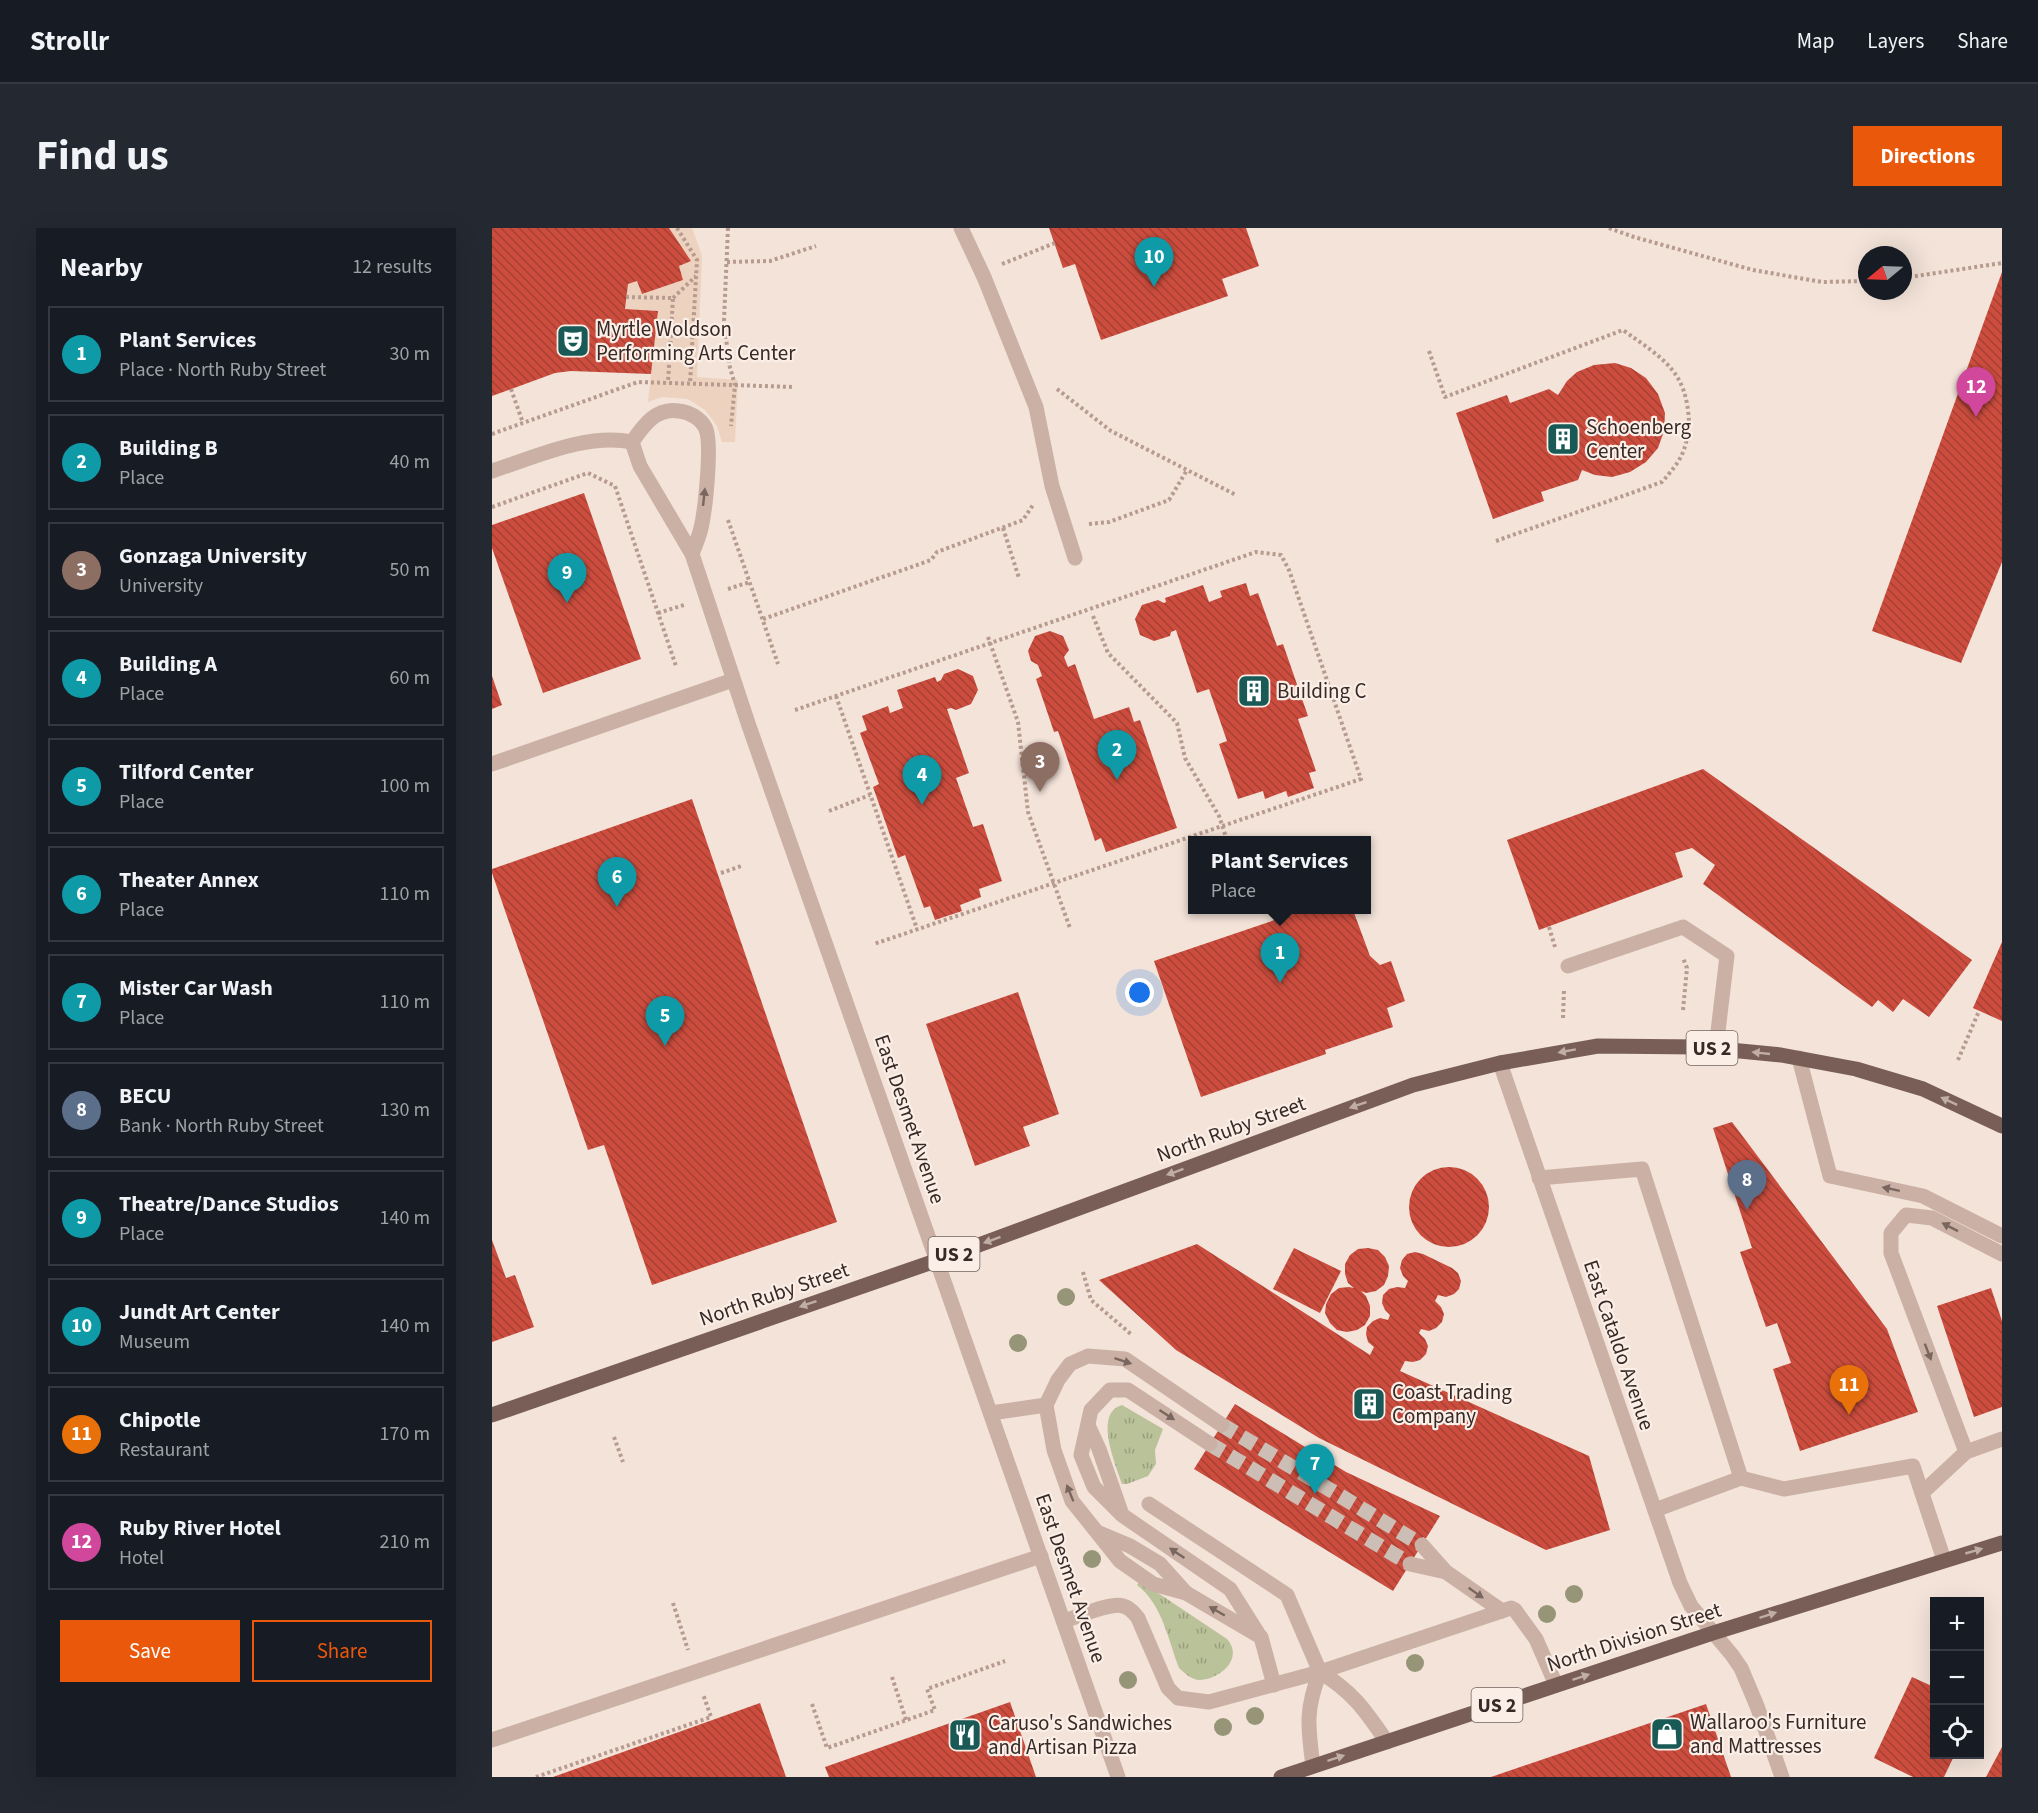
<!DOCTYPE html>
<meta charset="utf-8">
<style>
body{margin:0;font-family:"Source Sans 3",sans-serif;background:#242831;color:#f1f3f6}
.controls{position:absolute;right:18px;bottom:18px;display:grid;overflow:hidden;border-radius:0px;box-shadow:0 6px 24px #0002}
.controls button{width:54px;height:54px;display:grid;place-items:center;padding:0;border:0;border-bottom:2px solid #363941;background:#171b24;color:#f1f3f6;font:30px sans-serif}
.compass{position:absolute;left:1366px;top:18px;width:54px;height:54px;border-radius:50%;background:#171b24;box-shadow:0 6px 24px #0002;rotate:251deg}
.you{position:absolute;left:648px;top:765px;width:21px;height:21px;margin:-15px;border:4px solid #fff;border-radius:50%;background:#1a73e8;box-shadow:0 0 0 9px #1a73e833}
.badge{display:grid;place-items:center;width:39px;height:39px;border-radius:50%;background:#ea580c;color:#fff;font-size:20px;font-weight:700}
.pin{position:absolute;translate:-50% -50px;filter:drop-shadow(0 2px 3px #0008)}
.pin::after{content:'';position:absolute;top:32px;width:21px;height:18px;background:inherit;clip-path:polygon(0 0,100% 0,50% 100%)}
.popup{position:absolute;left:696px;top:608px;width:183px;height:78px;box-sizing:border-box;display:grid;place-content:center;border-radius:0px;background:#171b24;filter:drop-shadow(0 2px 4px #0005);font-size:20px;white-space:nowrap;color:#9ea1a6}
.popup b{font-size:22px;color:#f1f3f6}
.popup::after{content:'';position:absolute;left:50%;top:100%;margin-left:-12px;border:12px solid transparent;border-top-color:#171b24}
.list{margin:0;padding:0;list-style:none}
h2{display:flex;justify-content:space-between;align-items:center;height:78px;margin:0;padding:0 24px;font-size:26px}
h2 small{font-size:20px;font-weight:400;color:#9ea1a6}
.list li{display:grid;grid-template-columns:39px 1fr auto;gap:18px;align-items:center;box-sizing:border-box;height:96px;margin:0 12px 12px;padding:0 12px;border:2px solid #363941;border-radius:0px}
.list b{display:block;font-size:22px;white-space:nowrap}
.list p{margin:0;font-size:20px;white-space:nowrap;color:#9ea1a6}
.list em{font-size:20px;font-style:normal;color:#9ea1a6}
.actions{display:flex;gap:12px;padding:18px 24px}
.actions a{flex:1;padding:14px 0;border:2px solid #ea580c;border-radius:0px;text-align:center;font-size:21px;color:#ea580c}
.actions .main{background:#ea580c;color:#fff}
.icon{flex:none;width:33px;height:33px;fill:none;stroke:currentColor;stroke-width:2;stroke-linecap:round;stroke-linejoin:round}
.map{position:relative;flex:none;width:1510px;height:1549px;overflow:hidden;border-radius:0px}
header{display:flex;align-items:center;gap:36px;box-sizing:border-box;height:84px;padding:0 30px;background:#171b24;border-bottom:2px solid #363941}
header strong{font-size:28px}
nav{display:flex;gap:33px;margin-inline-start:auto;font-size:21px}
.intro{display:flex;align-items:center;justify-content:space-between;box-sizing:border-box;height:144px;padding:0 36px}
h1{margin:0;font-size:42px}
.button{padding:15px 27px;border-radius:0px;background:#ea580c;color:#fff;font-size:21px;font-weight:700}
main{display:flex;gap:36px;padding:0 36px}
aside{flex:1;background:#171b24;border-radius:0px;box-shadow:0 6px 24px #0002}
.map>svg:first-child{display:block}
.grass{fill:url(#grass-tufts)}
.plaza{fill:#ecd2bf}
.building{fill:url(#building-back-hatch)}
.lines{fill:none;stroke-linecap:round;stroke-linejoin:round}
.minor-tunnel{stroke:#cdbeb5;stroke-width:15;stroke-dasharray:15 8;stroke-linecap:butt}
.path{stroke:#b79b8f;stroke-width:4;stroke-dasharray:3 3;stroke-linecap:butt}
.minor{stroke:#cbb1a5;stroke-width:15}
.major{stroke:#795e57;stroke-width:15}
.tree{fill:#979578}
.oneway{fill:#79665f}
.oneway2{fill:#c0ada6}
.labels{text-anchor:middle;stroke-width:4.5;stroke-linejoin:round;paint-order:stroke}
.shield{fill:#faeee6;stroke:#716460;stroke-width:1.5}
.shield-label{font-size:20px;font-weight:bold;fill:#362926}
.poi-label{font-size:21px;fill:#362926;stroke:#faeee6;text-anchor:start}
.street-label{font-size:21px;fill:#362926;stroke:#faeee6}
</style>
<header>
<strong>Strollr</strong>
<nav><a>Map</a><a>Layers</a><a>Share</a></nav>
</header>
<div class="intro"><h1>Find us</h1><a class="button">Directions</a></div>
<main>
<aside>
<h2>Nearby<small>12 results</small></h2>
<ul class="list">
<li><span class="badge" style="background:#0f9aa8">1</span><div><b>Plant Services</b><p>Place · North Ruby Street</p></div><em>30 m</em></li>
<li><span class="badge" style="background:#0f9aa8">2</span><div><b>Building B</b><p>Place</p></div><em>40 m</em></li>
<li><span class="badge" style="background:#8d6e63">3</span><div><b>Gonzaga University</b><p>University</p></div><em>50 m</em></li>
<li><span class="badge" style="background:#0f9aa8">4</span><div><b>Building A</b><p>Place</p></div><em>60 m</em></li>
<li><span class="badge" style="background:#0f9aa8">5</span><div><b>Tilford Center</b><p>Place</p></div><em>100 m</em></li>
<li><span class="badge" style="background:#0f9aa8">6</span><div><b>Theater Annex</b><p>Place</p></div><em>110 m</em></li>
<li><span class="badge" style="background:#0f9aa8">7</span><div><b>Mister Car Wash</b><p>Place</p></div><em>110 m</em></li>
<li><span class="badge" style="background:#5c6f8a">8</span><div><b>BECU</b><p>Bank · North Ruby Street</p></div><em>130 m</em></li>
<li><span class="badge" style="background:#0f9aa8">9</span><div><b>Theatre/Dance Studios</b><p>Place</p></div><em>140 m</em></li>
<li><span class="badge" style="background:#0f9aa8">10</span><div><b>Jundt Art Center</b><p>Museum</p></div><em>140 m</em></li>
<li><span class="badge" style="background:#e8710a">11</span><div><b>Chipotle</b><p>Restaurant</p></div><em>170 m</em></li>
<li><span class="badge" style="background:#d1479c">12</span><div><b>Ruby River Hotel</b><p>Hotel</p></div><em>210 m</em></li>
</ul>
<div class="actions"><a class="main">Save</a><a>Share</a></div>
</aside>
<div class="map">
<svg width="1510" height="1549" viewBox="0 0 1510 1549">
<defs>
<pattern id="grass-tufts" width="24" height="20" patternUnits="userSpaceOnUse" patternTransform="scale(1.5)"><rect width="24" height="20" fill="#bac299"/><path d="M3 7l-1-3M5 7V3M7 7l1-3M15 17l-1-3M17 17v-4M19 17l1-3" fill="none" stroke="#989e7d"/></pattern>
<pattern id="building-back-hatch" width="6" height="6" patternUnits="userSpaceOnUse" patternTransform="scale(1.5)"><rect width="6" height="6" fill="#cc4d3e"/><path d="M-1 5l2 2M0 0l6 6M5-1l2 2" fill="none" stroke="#a64034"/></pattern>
</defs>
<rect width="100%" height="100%" fill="#f3e3d9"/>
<g class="grass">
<path d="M630,1177L671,1201L663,1222L664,1236L656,1248L635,1256H630C624,1237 601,1185 630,1177Z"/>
<path d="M648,1353L735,1411C752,1430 729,1451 708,1452C699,1452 693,1445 687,1440C676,1411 670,1376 645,1357Z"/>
</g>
<polygon class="plaza" points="177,0 200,0 210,28 205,149 246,152 243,214 230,214 225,198 213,182 196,171 170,169 156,174 166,83 133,81 136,56 145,53 150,66 191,52 187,38 199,33"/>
<g class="building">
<polygon points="0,0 177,0 199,33 187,38 191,52 150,66 145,53 136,56 133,81 166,83 159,146 79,143 63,145 0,168"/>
<polygon points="557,0 754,0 767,38 730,51 736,68 609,112 583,36 571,40"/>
<polygon points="1510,44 1510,334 1469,435 1380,403"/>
<polygon points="1123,135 1139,140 1154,150 1166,166 1173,185 1172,203 1166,220 1154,234 1138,244 1120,249 1103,247 1090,242 1086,252 1049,264 1052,273 1001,291 964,185 1015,167 1018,175 1057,161 1066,167 1075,153 1085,144 1102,137"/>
<polygon points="92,265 149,431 51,465 0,320 0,297"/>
<polygon points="754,355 758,368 766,365 785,418 791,416 816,488 806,491 824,543 817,545 822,560 796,569 794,563 773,571 771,563 746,571 727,516 735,513 717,461 705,465 684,402 679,404 678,408 662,413 648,407 643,391 650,377 666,372 672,375 674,374 673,370 711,357 717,374 730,369 728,363"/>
<polygon points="558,403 571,408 577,422 572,429 576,439 583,436 602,491 637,479 642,494 648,492 685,600 614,624 609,610 603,613 566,503 562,504 544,451 550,448 546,437 539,433 536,423 543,408"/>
<polygon points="466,441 481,448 486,462 479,476 464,482 459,480 455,481 477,545 464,550 481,599 491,596 510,653 487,661 489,669 468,677 470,683 443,692 438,678 432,680 413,627 406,630 381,559 387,556 368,505 375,502 370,488 396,478 398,485 411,480 405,462 443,449 445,454 449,452 452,446"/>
<polygon points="0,448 10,477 0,481"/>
<polygon points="1211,541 1480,732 1437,789 1411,771 1401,784 1386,772 1380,779 1211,656 1223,637 1200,620 1183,625 1191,649 1047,702 1015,612"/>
<polygon points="200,571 345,994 160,1057 112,917 96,922 0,645 0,641"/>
<polygon points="812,682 861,682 878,728 888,737 899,733 913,773 895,780 901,799 833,822 834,826 709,869 662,733"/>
<polygon points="1510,714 1510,793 1481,780"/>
<polygon points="526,764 567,886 531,899 538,918 483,938 434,796"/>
<polygon points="1240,894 1395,1101 1426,1184 1308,1223 1281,1141 1299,1135 1285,1095 1274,1099 1248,1024 1260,1020 1221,900"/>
<circle cx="957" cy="979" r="40"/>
<polygon points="0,1012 14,1050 23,1047 42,1099 0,1114"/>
<polygon points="705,1016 878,1127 882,1119 876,1114 874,1106 875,1099 881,1093 888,1090 896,1092 898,1087 893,1082 890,1075 891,1067 897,1061 905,1059 913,1060 916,1053 911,1048 908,1040 910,1032 915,1026 923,1024 931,1026 960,1040 966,1045 969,1053 967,1061 962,1066 954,1069 946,1067 943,1073 949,1079 952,1086 950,1094 944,1100 937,1103 929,1101 927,1105 933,1111 936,1118 934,1126 928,1132 921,1134 913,1133 908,1143 1097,1228 1118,1302 1054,1322 827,1210 684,1122 607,1052"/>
<polygon points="802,1020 849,1043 828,1085 781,1061"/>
<polygon points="876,1020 886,1022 893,1029 897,1038 896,1048 892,1057 884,1063 874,1065 869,1063 874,1068 878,1078 878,1088 873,1097 865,1102 855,1104 845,1102 838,1095 833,1085 834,1076 839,1066 847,1060 857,1059 862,1060 856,1055 853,1046 853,1036 858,1027 866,1021"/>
<polygon points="1499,1060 1510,1093 1510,1179 1482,1189 1445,1078"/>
<polygon points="743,1176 854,1244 948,1288 901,1363 702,1241"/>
<polygon points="1420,1449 1442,1459 1442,1526 1463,1526 1452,1549 1421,1549 1382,1530"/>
<polygon points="518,1474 544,1549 337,1549 333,1539"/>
<polygon points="268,1475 294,1549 61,1549"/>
<polygon points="1214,1476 1239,1549 999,1549"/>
<polygon points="1510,1519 1510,1549 1494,1549"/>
</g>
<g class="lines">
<g class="minor-tunnel">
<polyline points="730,1197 930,1317"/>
<polyline points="718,1216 918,1336"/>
</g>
<g class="path">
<polyline points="185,0 205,32 198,155"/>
<polyline points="236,0 232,92 237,136 243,157 239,198"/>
<polyline points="1117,0 1142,9 1261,42 1330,54 1375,53"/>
<polyline points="235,34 278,33 324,18"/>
<polyline points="510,36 563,15"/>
<polyline points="1411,50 1510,35"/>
<polyline points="134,69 181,70 176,155"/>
<polyline points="181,70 204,48"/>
<path d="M937,123L953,169L1131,102C1171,131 1195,142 1197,195L1172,197"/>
<polyline points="19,161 31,195"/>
<polyline points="565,161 619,203 744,267"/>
<polyline points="0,206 146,154 302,159"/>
<polyline points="0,279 96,245 123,258 184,438"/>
<polyline points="236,292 286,436"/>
<polyline points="597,296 617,294 677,272 695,242"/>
<polyline points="511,300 527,350"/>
<path d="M1004,313L1170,254C1189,232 1194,225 1197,195"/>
<polyline points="236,361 258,354"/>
<polyline points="166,385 192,377"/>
<polyline points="601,388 616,425 685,495 693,530 727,588 735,612"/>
<polyline points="271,391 439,332 445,324 531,292 541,277"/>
<polyline points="496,409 526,494 536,584 578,700"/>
<polyline points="344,468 425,701"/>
<polyline points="303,482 764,324 789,327 797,342 869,551 382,716"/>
<polyline points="337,583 378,567"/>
<polyline points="229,645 249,638"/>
<polyline points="1057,699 1063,719"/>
<polyline points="1191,782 1195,740 1191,730"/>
<polyline points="1071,790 1072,761"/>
<polyline points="1466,832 1487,783"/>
<polyline points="591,1044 599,1072 640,1107"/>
<polyline points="122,1209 131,1234"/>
<polyline points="181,1375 196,1422"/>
<polyline points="400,1449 414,1492"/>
<polyline points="320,1476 335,1520 443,1482 435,1461 513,1433"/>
<polyline points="44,1549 219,1489 211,1466"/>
</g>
<g class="minor">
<polyline points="469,0 492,49 544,179 560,258 583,330"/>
<path d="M0,243C44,229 94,205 140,214"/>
<path d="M200,326C203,318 207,309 209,300C213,283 221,213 213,199C208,190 197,184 187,183C164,179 151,198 140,214L148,238L200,326L257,498L626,1549"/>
<polyline points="0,536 241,452"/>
<polyline points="1076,738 1191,699 1235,728 1224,820"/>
<polyline points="1307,830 1338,948 1431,968 1510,1008"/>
<polyline points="1008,835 1188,1355 1199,1378 1240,1427 1249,1440 1265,1478 1290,1549"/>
<polyline points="1047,950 1150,941 1249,1250 1292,1261 1421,1238 1452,1332"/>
<polyline points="499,1185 554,1177"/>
<polyline points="596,1197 607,1221 629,1284"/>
<polyline points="730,1197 633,1131 596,1128 578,1136 566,1152 554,1177 562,1222 580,1273 628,1333 661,1356 694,1365 769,1409 782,1457"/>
<polyline points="718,1216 636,1162 618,1162 599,1182 589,1227 602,1259 630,1287 738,1361 767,1407"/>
<polyline points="1474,1224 1399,1025 1399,1005 1414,987 1440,990 1510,1026"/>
<polyline points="1430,1265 1474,1224 1510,1211"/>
<polyline points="657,1276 795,1367 828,1444"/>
<polyline points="1163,1282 1249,1250"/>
<polyline points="607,1305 638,1318 668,1336 694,1365"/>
<polyline points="930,1317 954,1344 1010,1383"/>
<polyline points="918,1336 954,1344"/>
<path d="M572,1393C586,1389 618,1374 631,1378C638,1380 641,1384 646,1390L676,1460L686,1470L717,1474L828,1444L1019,1380L1023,1382L1044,1411L1064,1457"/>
<polyline points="0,1512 549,1328"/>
<path d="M821,1538C816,1499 813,1482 828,1444C861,1464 873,1482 895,1514"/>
</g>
<g class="major">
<polyline points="0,1187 446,1032 921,857 1008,835 1106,818 1207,819 1289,827 1364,841 1431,861 1510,898"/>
<polyline points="789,1549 1221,1405 1510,1315"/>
</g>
</g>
<g class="tree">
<circle cx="574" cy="1069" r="9"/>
<circle cx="526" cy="1115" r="9"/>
<circle cx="600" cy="1331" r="9"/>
<circle cx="1082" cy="1366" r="9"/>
<circle cx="1055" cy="1386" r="9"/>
<circle cx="923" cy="1435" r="9"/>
<circle cx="636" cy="1452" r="9"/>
<circle cx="763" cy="1488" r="9"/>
<circle cx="731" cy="1499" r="9"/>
</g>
<defs><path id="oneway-solid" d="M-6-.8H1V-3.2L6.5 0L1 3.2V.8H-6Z" transform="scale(1.5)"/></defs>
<g class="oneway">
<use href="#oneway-solid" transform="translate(212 269) rotate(-84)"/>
<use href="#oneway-solid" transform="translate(1399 961) rotate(-168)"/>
<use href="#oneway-solid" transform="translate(1458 999) rotate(-153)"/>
<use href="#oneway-solid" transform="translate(1436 1124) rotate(69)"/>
<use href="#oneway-solid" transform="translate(631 1133) rotate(18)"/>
<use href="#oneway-solid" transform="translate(675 1187) rotate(33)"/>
<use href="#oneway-solid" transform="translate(578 1265) rotate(-112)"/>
<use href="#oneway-solid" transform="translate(685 1325) rotate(-146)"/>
<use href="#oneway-solid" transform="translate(984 1365) rotate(35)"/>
<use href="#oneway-solid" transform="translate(725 1383) rotate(-150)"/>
</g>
<g class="oneway2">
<use href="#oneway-solid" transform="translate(1075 823) rotate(170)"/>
<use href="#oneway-solid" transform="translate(1269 825) rotate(-174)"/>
<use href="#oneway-solid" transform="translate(1457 873) rotate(-155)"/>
<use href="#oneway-solid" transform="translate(866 877) rotate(161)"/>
<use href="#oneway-solid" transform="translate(683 944) rotate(160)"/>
<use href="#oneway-solid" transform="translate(500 1012) rotate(160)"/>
<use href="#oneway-solid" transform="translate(316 1076) rotate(161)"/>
<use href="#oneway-solid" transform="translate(1482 1323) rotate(-16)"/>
<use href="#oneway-solid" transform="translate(1276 1387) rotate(-18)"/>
<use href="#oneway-solid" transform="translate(1089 1449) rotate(-18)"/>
<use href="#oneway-solid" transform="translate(844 1530) rotate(-18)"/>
</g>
<defs>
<g id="theatre-square" transform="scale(1.725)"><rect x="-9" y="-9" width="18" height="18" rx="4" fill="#1a5a56" stroke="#faeee6"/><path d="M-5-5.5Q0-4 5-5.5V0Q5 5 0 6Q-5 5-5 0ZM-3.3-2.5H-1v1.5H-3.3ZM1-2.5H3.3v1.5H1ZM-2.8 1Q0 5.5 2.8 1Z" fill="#fff"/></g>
<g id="building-square" transform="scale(1.725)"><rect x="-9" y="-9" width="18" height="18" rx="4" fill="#1a5a56" stroke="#faeee6"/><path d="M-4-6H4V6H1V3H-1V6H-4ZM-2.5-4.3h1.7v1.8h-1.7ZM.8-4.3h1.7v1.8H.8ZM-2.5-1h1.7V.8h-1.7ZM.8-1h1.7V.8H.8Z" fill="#fff"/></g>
<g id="shop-square" transform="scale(1.725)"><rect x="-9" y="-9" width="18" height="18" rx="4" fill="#1a5a56" stroke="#faeee6"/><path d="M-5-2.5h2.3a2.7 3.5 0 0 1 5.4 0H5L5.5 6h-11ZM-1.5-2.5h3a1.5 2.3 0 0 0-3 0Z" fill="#fff"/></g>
<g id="restaurant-square" transform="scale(1.725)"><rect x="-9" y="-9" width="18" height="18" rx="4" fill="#1a5a56" stroke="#faeee6"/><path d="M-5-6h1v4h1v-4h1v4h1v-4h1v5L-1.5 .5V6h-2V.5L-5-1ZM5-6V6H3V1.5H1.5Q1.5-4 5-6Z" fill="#fff"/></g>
</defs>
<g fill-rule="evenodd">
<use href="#theatre-square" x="81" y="113"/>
<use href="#building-square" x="1071" y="211"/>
<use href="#building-square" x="762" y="463"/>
<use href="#building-square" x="877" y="1176"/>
<use href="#shop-square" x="1175" y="1506"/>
<use href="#restaurant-square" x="473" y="1507"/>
</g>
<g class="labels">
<g class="shield">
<rect x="1194.5" y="803" width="51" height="34" rx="4.5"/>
<rect x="436.5" y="1009" width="51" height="34" rx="4.5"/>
<rect x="979.5" y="1460" width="51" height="34" rx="4.5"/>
</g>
<g class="shield-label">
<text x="1220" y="827">US 2</text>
<text x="462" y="1033">US 2</text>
<text x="1005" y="1484">US 2</text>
</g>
<g class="poi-label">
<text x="104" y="108">Myrtle Woldson<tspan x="104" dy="24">Performing Arts Center</tspan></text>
<text x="1094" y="206">Schoenberg<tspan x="1094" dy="24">Center</tspan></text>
<text x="785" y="470">Building C</text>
<text x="900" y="1171">Coast Trading<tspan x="900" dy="24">Company</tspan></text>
<text x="1198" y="1501">Wallaroo's Furniture<tspan x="1198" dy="24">and Mattresses</tspan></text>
<text x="496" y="1502">Caruso's Sandwiches<tspan x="496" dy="24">and Artisan Pizza</tspan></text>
</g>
<g class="street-label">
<text transform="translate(418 891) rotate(71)" y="7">East Desmet Avenue</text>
<text transform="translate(739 901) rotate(-20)" y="7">North Ruby Street</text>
<text transform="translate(282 1066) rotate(-19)" y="7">North Ruby Street</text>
<text transform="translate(1127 1117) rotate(71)" y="7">East Cataldo Avenue</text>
<text transform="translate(579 1350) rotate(71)" y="7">East Desmet Avenue</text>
<text transform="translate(1142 1409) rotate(-18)" y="7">North Division Street</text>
</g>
</g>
</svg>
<div class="controls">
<button>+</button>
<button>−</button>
<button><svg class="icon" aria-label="locate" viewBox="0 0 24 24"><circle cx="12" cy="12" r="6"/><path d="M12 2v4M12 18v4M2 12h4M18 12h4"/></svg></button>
</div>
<svg class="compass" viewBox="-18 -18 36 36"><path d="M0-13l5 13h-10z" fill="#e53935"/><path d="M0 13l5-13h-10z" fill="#9ea1a6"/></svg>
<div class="you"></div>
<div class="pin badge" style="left:788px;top:755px;background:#0f9aa8">1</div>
<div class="popup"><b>Plant Services</b>Place</div>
<div class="pin badge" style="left:625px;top:552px;background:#0f9aa8">2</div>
<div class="pin badge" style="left:548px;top:564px;background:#8d6e63">3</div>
<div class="pin badge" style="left:430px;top:577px;background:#0f9aa8">4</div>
<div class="pin badge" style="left:173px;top:818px;background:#0f9aa8">5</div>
<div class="pin badge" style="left:125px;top:679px;background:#0f9aa8">6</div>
<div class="pin badge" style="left:823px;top:1266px;background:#0f9aa8">7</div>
<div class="pin badge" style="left:1255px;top:982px;background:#5c6f8a">8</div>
<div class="pin badge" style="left:75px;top:375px;background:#0f9aa8">9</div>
<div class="pin badge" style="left:662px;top:59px;background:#0f9aa8">10</div>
<div class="pin badge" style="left:1357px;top:1187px;background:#e8710a">11</div>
<div class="pin badge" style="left:1484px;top:189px;background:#d1479c">12</div>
</div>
</main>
